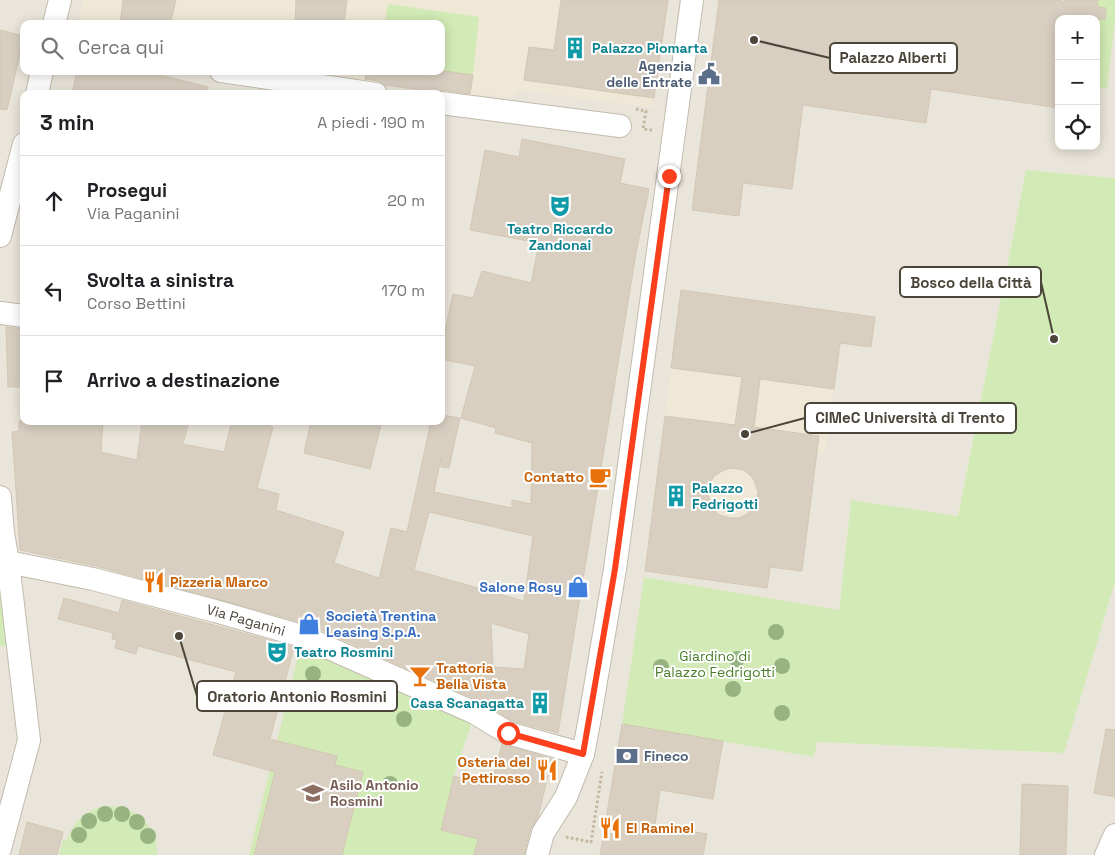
<!DOCTYPE html>
<html lang="it">
<meta charset="utf-8">
<style>
body{margin:0;font-family:"Space Grotesk",sans-serif;background:#f6f6f6;color:#202124}
.controls{position:absolute;right:15px;top:15px;display:grid;overflow:hidden;border-radius:10px;box-shadow:0 2px 12px #0003}
.controls button{width:45px;height:45px;display:grid;place-items:center;padding:0;border:0;border-bottom:1px solid #e0e0e0;background:#fff;color:#202124;font:25px sans-serif}
.stop{position:absolute;width:15px;height:15px;margin:-11px;border:4px solid #fc3f1d;border-radius:50%;background:#fff}
.stop.end{background:#fc3f1d;border-color:#fff;box-shadow:0 1px 5px #0008}
.list{margin:0;padding:0;list-style:none}
h2{display:flex;justify-content:space-between;align-items:center;height:65px;margin:0;padding:0 20px;font-size:21px}
h2 small{font-size:16px;font-weight:400;color:#757577}
.list li{display:grid;grid-template-columns:32px 1fr auto;gap:15px;align-items:center;box-sizing:border-box;height:90px;padding:0 20px;border-top:1px solid #e0e0e0}
.list b{display:block;font-size:19px;white-space:nowrap}
.list p{margin:0;font-size:16px;white-space:nowrap;color:#757577}
.list em{font-size:16px;font-style:normal;color:#757577}
.icon{flex:none;width:28px;height:28px;fill:none;stroke:currentColor;stroke-width:2;stroke-linecap:round;stroke-linejoin:round}
.map{position:relative;flex:none;width:1115px;height:855px;overflow:hidden}
.search{position:absolute;background:#fff;box-shadow:0 2px 12px #0003;left:20px;top:20px;width:425px;height:55px;display:flex;align-items:center;gap:12px;box-sizing:border-box;padding:0 18px;border-radius:10px;color:#757577;font-size:19px}
.panel{position:absolute;background:#fff;box-shadow:0 2px 12px #0003;left:20px;top:90px;width:425px;height:335px;border-radius:10px}
.map>svg:first-child{display:block}
.residential{fill:#eae5da;fill-rule:evenodd}
.education{fill:#efe8d6}
.green{fill:#d2eab5}
.building{fill:#d8cfc1;stroke:#d3c7b4;fill-rule:evenodd}
.lines{fill:none;stroke-linecap:round;stroke-linejoin:round}
.minor-casing{stroke:#c2bbae;stroke-width:24}
.path{stroke:#c4b79f;stroke-width:3;stroke-dasharray:2.5 2.5;stroke-linecap:butt}
.minor{stroke:#fff;stroke-width:22}
.tree{fill:#97b381}
.route{stroke:#fc3f1d;stroke-width:6}
.labels{text-anchor:middle;stroke-width:4;stroke-linejoin:round;paint-order:stroke}
.culture-label{font-size:14px;font-weight:bold;fill:#0d838f;stroke:#fff;text-anchor:start}
.service-label{font-size:14px;font-weight:bold;fill:#4e5e75;stroke:#fff;text-anchor:end}
.food-label{font-size:14px;font-weight:bold;fill:#c56008;stroke:#fff;text-anchor:start}
.shop-label{font-size:14px;font-weight:bold;fill:#366cbe;stroke:#fff;text-anchor:end}
.street-label{font-size:14px;fill:#4b4439;stroke:#fff}
.park-label{font-size:14px;fill:#4a7f2a;stroke:#fff}
.education-label{font-size:14px;font-weight:bold;fill:#785e54;stroke:#fff;text-anchor:start}
.leader{fill:none;stroke:#4b4439;stroke-width:2}
.callout-dot{fill:#4b4439;stroke:#fff;stroke-width:2}
.callout{fill:#fff;stroke:#4b4439;stroke-width:2}
.callout-label{font-size:15px;text-anchor:middle;font-weight:bold;fill:#4b4439}
</style>
<div class="map">
<svg width="1115" height="855" viewBox="0 0 1115 855">
<rect width="100%" height="100%" fill="#f6f3ec"/>
<path class="residential" d="M0,0H1115V178L1026,170L958,516L851,501L839,610L817,742L1063,753L1115,582V855H0ZM1059,19H1096V146H1059ZM24,24H441V71H24ZM24,94H441V421H24Z"/>
<g class="education">
<polygon points="83,0 668,0 652,108 520,90 512,98 486,95 470,96 291,71 441,71 441,24 78,24"/>
<polygon points="796,306 875,317 871,347 840,343 825,453 817,452 802,571 770,567 767,588 645,571 678,315"/>
</g>
<g class="green">
<polygon points="1098,0 1115,0 1115,20 1107,89 1096,88 1096,19"/>
<polygon points="388,4 479,17 473,75 441,71 441,24 385,24"/>
<polygon points="1026,170 1115,178 1115,582 1064,753 817,742 814,757 622,724 644,577 839,610 851,500 958,516"/>
<polygon points="0,584 6,646 0,646"/>
<polygon points="300,648 472,722 454,776 441,830 478,839 474,855 249,855"/>
<path d="M109,806C136,806 159,827 157,855H59L63,840L67,841C73,820 88,808 109,806Z"/>
</g>
<g class="building">
<polygon points="123,0 176,0 170,24 120,24"/>
<polygon points="296,0 347,0 344,24 295,24"/>
<polygon points="561,0 668,0 654,98 524,80 529,47 554,50"/>
<polygon points="719,0 1059,0 1065,2 1065,0 1098,0 1097,7 1106,8 1105,19 1059,19 1059,108 931,89 926,123 803,105 792,189 743,183 739,216 692,210"/>
<polygon points="0,30 24,36 7,110 0,109"/>
<polygon points="77,71 144,71 208,87 207,94 72,94"/>
<polygon points="366,71 444,71 473,75 470,94 443,90 435,92 385,85 378,81 365,79"/>
<path d="M522,139L625,159L620,183L649,189L636,253L558,733L513,721L480,701L301,621V622L96,566L20,550L12,432L19,431V421H103L101,452L137,460L142,421H189L183,444L224,452L232,421H252L273,427L257,488L279,494L276,510L344,532L334,563L379,578L391,528L407,532L431,421H441V415L460,418L449,468L441,467V458L434,492L512,508V500L531,504L532,443L495,433L496,428L461,418L475,366L441,359V349L453,294L473,298L482,271L531,283L539,243L470,230L485,150L519,157ZM429,512L533,536L524,601L414,570ZM491,623L529,634L524,669L493,667Z"/>
<path d="M681,290L875,317L871,347L840,343L834,389L760,379L754,427L819,436L802,571L770,567L767,588L645,571L665,416L735,425L742,377L671,368ZM731,468L743,470L749,474L754,480L758,492L757,499L754,507L746,515L739,518H731L719,515L712,507L708,495V487L714,476L724,470Z"/>
<polygon points="6,327 24,329 24,387 8,387"/>
<polygon points="311,421 382,421 370,469 304,453"/>
<polygon points="64,598 119,613 122,600 294,647 270,739 337,756 335,765 363,772 342,855 254,855 275,772 213,755 236,672 138,646 136,654 115,648 117,640 112,639 113,633 58,619"/>
<polygon points="622,724 723,741 713,799 660,790 655,825 707,834 703,855 600,855"/>
<polygon points="1106,729 1115,730 1115,797 1094,793"/>
<polygon points="502,744 552,759 538,817 530,830 524,855 474,855 478,839 441,830 454,776 491,786"/>
<polygon points="1022,784 1068,786 1066,855 1020,855"/>
<polygon points="27,822 63,832 57,855 19,855"/>
</g>
<g class="lines">
<g class="minor-casing">
<g id="minor">
<polyline points="54,24 60,0"/>
<polyline points="221,71 376,94"/>
<polyline points="37,94 42,71"/>
<polyline points="441,103 620,126"/>
<polyline points="0,236 24,144"/>
<polyline points="0,313 24,316"/>
<polyline points="0,497 3,533 8,562 29,740 0,849"/>
<path id="s1" d="M8,562L93,579L215,611L302,636L475,713L508,733L583,754"/>
<polyline points="537,855 543,833 566,797 583,754 589,723 615,569 692,0"/>
<polyline points="1106,855 1115,835"/>
</g>
</g>
<g class="path">
<polyline points="636,109 646,111 643,129 653,130"/>
<polyline points="566,837 591,842 602,772"/>
</g>
<use href="#minor" class="minor"/>
</g>
<g class="tree">
<circle cx="776" cy="632" r="8"/>
<circle cx="737" cy="659" r="8"/>
<circle cx="782" cy="666" r="8"/>
<circle cx="661" cy="667" r="8"/>
<circle cx="313" cy="674" r="8"/>
<circle cx="733" cy="689" r="8"/>
<circle cx="782" cy="713" r="8"/>
<circle cx="404" cy="719" r="8"/>
<circle cx="390" cy="784" r="8"/>
<circle cx="105" cy="814" r="8"/>
<circle cx="122" cy="814" r="8"/>
<circle cx="89" cy="821" r="8"/>
<circle cx="137" cy="822" r="8"/>
<circle cx="79" cy="835" r="8"/>
<circle cx="148" cy="836" r="8"/>
</g>
<g class="lines">
<polyline class="route" points="508,733 583,754 615,569 669,176"/>
</g>
<defs>
<g id="building-bare" transform="scale(1.725)"><path d="M-4-6H4V6H1V3H-1V6H-4ZM-2.5-4.3h1.7v1.8h-1.7ZM.8-4.3h1.7v1.8H.8ZM-2.5-1h1.7V.8h-1.7ZM.8-1h1.7V.8H.8Z" fill="#0f9aa8" stroke="#fff" stroke-width="2.5" paint-order="stroke"/></g>
<g id="civic-bare" transform="scale(1.725)"><path d="M-.6-6.5H3V-4.5H.6V-3L4-1V1h2V6H-6V1h2V-1L-.6-3ZM-1.2 2.5V6h2.4V2.5Z" fill="#5c6f8a" stroke="#fff" stroke-width="2.5" paint-order="stroke"/></g>
<g id="theatre-bare" transform="scale(1.725)"><path d="M-5-5.5Q0-4 5-5.5V0Q5 5 0 6Q-5 5-5 0ZM-3.3-2.5H-1v1.5H-3.3ZM1-2.5H3.3v1.5H1ZM-2.8 1Q0 5.5 2.8 1Z" fill="#0f9aa8" stroke="#fff" stroke-width="2.5" paint-order="stroke"/></g>
<g id="cafe-bare" transform="scale(1.725)"><path d="M-5.5-4.5H6V0H3Q3 3.5 0 3.5H-2.5Q-5.5 3.5-5.5 0ZM3-3.2v2h1.7v-2ZM-6 4.5H4V6H-6Z" fill="#e8710a" stroke="#fff" stroke-width="2.5" paint-order="stroke"/></g>
<g id="restaurant-bare" transform="scale(1.725)"><path d="M-5-6h1v4h1v-4h1v4h1v-4h1v5L-1.5 .5V6h-2V.5L-5-1ZM5-6V6H3V1.5H1.5Q1.5-4 5-6Z" fill="#e8710a" stroke="#fff" stroke-width="2.5" paint-order="stroke"/></g>
<g id="shop-bare" transform="scale(1.725)"><path d="M-5-2.5h2.3a2.7 3.5 0 0 1 5.4 0H5L5.5 6h-11ZM-1.5-2.5h3a1.5 2.3 0 0 0-3 0Z" fill="#3f7fe0" stroke="#fff" stroke-width="2.5" paint-order="stroke"/></g>
<g id="bar-bare" transform="scale(1.725)"><path d="M-6-5H6L.8 .8V4.5H3.5V6h-7V4.5H-.8V.8Z" fill="#e8710a" stroke="#fff" stroke-width="2.5" paint-order="stroke"/></g>
<g id="bank-bare" transform="scale(1.725)"><path d="M-6-4H6V4H-6ZM0-2.3a2.3 2.3 0 1 0 0 4.6a2.3 2.3 0 1 0 0-4.6Z" fill="#5c6f8a" stroke="#fff" stroke-width="2.5" paint-order="stroke"/></g>
<g id="school-bare" transform="scale(1.725)"><path d="M0-5L7-2L0 1L-7-2ZM-4 1L0 2.5L4 1V4Q0 6-4 4Z" fill="#8d6e63" stroke="#fff" stroke-width="2.5" paint-order="stroke"/></g>
</defs>
<g fill-rule="evenodd">
<use href="#building-bare" x="575" y="48"/>
<use href="#civic-bare" x="709" y="74"/>
<use href="#theatre-bare" x="560" y="206"/>
<use href="#cafe-bare" x="600" y="477"/>
<use href="#building-bare" x="676" y="496"/>
<use href="#restaurant-bare" x="154" y="582"/>
<use href="#shop-bare" x="578" y="587"/>
<use href="#shop-bare" x="309" y="624"/>
<use href="#theatre-bare" x="277" y="652"/>
<use href="#bar-bare" x="420" y="676"/>
<use href="#building-bare" x="540" y="703"/>
<use href="#bank-bare" x="627" y="756"/>
<use href="#restaurant-bare" x="547" y="770"/>
<use href="#school-bare" x="313" y="793"/>
<use href="#restaurant-bare" x="610" y="828"/>
</g>
<g class="labels">
<g class="culture-label">
<text x="592" y="53">Palazzo Piomarta</text>
<text x="560" y="234" text-anchor="middle">Teatro Riccardo<tspan x="560" dy="16">Zandonai</tspan></text>
<text x="692" y="493">Palazzo<tspan x="692" dy="16">Fedrigotti</tspan></text>
<text x="294" y="657">Teatro Rosmini</text>
<text x="524" y="708" text-anchor="end">Casa Scanagatta</text>
</g>
<g class="service-label">
<text x="692" y="71">Agenzia<tspan x="692" dy="16">delle Entrate</tspan></text>
<text x="644" y="761" text-anchor="start">Fineco</text>
</g>
<g class="food-label">
<text x="584" y="482" text-anchor="end">Contatto</text>
<text x="170" y="587">Pizzeria Marco</text>
<text x="436" y="673">Trattoria<tspan x="436" dy="16">Bella Vista</tspan></text>
<text x="530" y="767" text-anchor="end">Osteria del<tspan x="530" dy="16">Pettirosso</tspan></text>
<text x="626" y="833">El Raminel</text>
</g>
<g class="shop-label">
<text x="562" y="592">Salone Rosy</text>
<text x="326" y="621" text-anchor="start">Società Trentina<tspan x="326" dy="16">Leasing S.p.A.</tspan></text>
</g>
<g class="street-label">
<text dy="5" stroke="none"><textPath href="#s1" startOffset="245">Via Paganini</textPath></text>
</g>
<g class="park-label">
<text x="715" y="661">Giardino di<tspan x="715" dy="16">Palazzo Fedrigotti</tspan></text>
</g>
<g class="education-label">
<text x="330" y="790">Asilo Antonio<tspan x="330" dy="16">Rosmini</tspan></text>
</g>
</g>
<path class="leader" d="M754 40L830 58M1054 339L1041 282M745 434L805 418M179 636L197 696"/>
<g class="callout-dot">
<circle cx="754" cy="40" r="5"/>
<circle cx="1054" cy="339" r="5"/>
<circle cx="745" cy="434" r="5"/>
<circle cx="179" cy="636" r="5"/>
</g>
<g class="callout">
<rect x="830" y="43" width="127" height="30" rx="5"/>
<rect x="900" y="267" width="141" height="30" rx="5"/>
<rect x="805" y="403" width="211" height="30" rx="5"/>
<rect x="197" y="681" width="200" height="30" rx="5"/>
</g>
<g class="callout-label">
<text x="893" y="63">Palazzo Alberti</text>
<text x="971" y="288">Bosco della Città</text>
<text x="910" y="423">CIMeC Università di Trento</text>
<text x="297" y="702">Oratorio Antonio Rosmini</text>
</g>
</svg>
<div class="controls">
<button>+</button>
<button>−</button>
<button><svg class="icon" aria-label="locate" viewBox="0 0 24 24"><circle cx="12" cy="12" r="6"/><path d="M12 2v4M12 18v4M2 12h4M18 12h4"/></svg></button>
</div>
<div class="stop" style="left:508px;top:733px"></div>
<div class="stop end" style="left:669px;top:176px"></div>
<div class="search"><svg class="icon" aria-label="search" viewBox="0 0 24 24"><circle cx="10" cy="10" r="6"/><path d="M15 15l6 6"/></svg>Cerca qui</div>
<section class="panel">
<h2>3 min<small>A piedi · 190 m</small></h2>
<ul class="list">
<li><svg class="icon" aria-label="ahead" viewBox="0 0 24 24"><path d="M12 20V5M6 11l6-6 6 6"/></svg><div><b>Prosegui</b><p>Via Paganini</p></div><em>20 m</em></li>
<li><svg class="icon" aria-label="left" viewBox="0 0 24 24"><path d="M17 20v-9H6M10 6l-5 5 5 5"/></svg><div><b>Svolta a sinistra</b><p>Corso Bettini</p></div><em>170 m</em></li>
<li><svg class="icon" aria-label="arrive" viewBox="0 0 24 24"><path d="M6 21V4h12l-3 4 3 4H6"/></svg><div><b>Arrivo a destinazione</b></div></li>
</ul>
</section>
</div>
